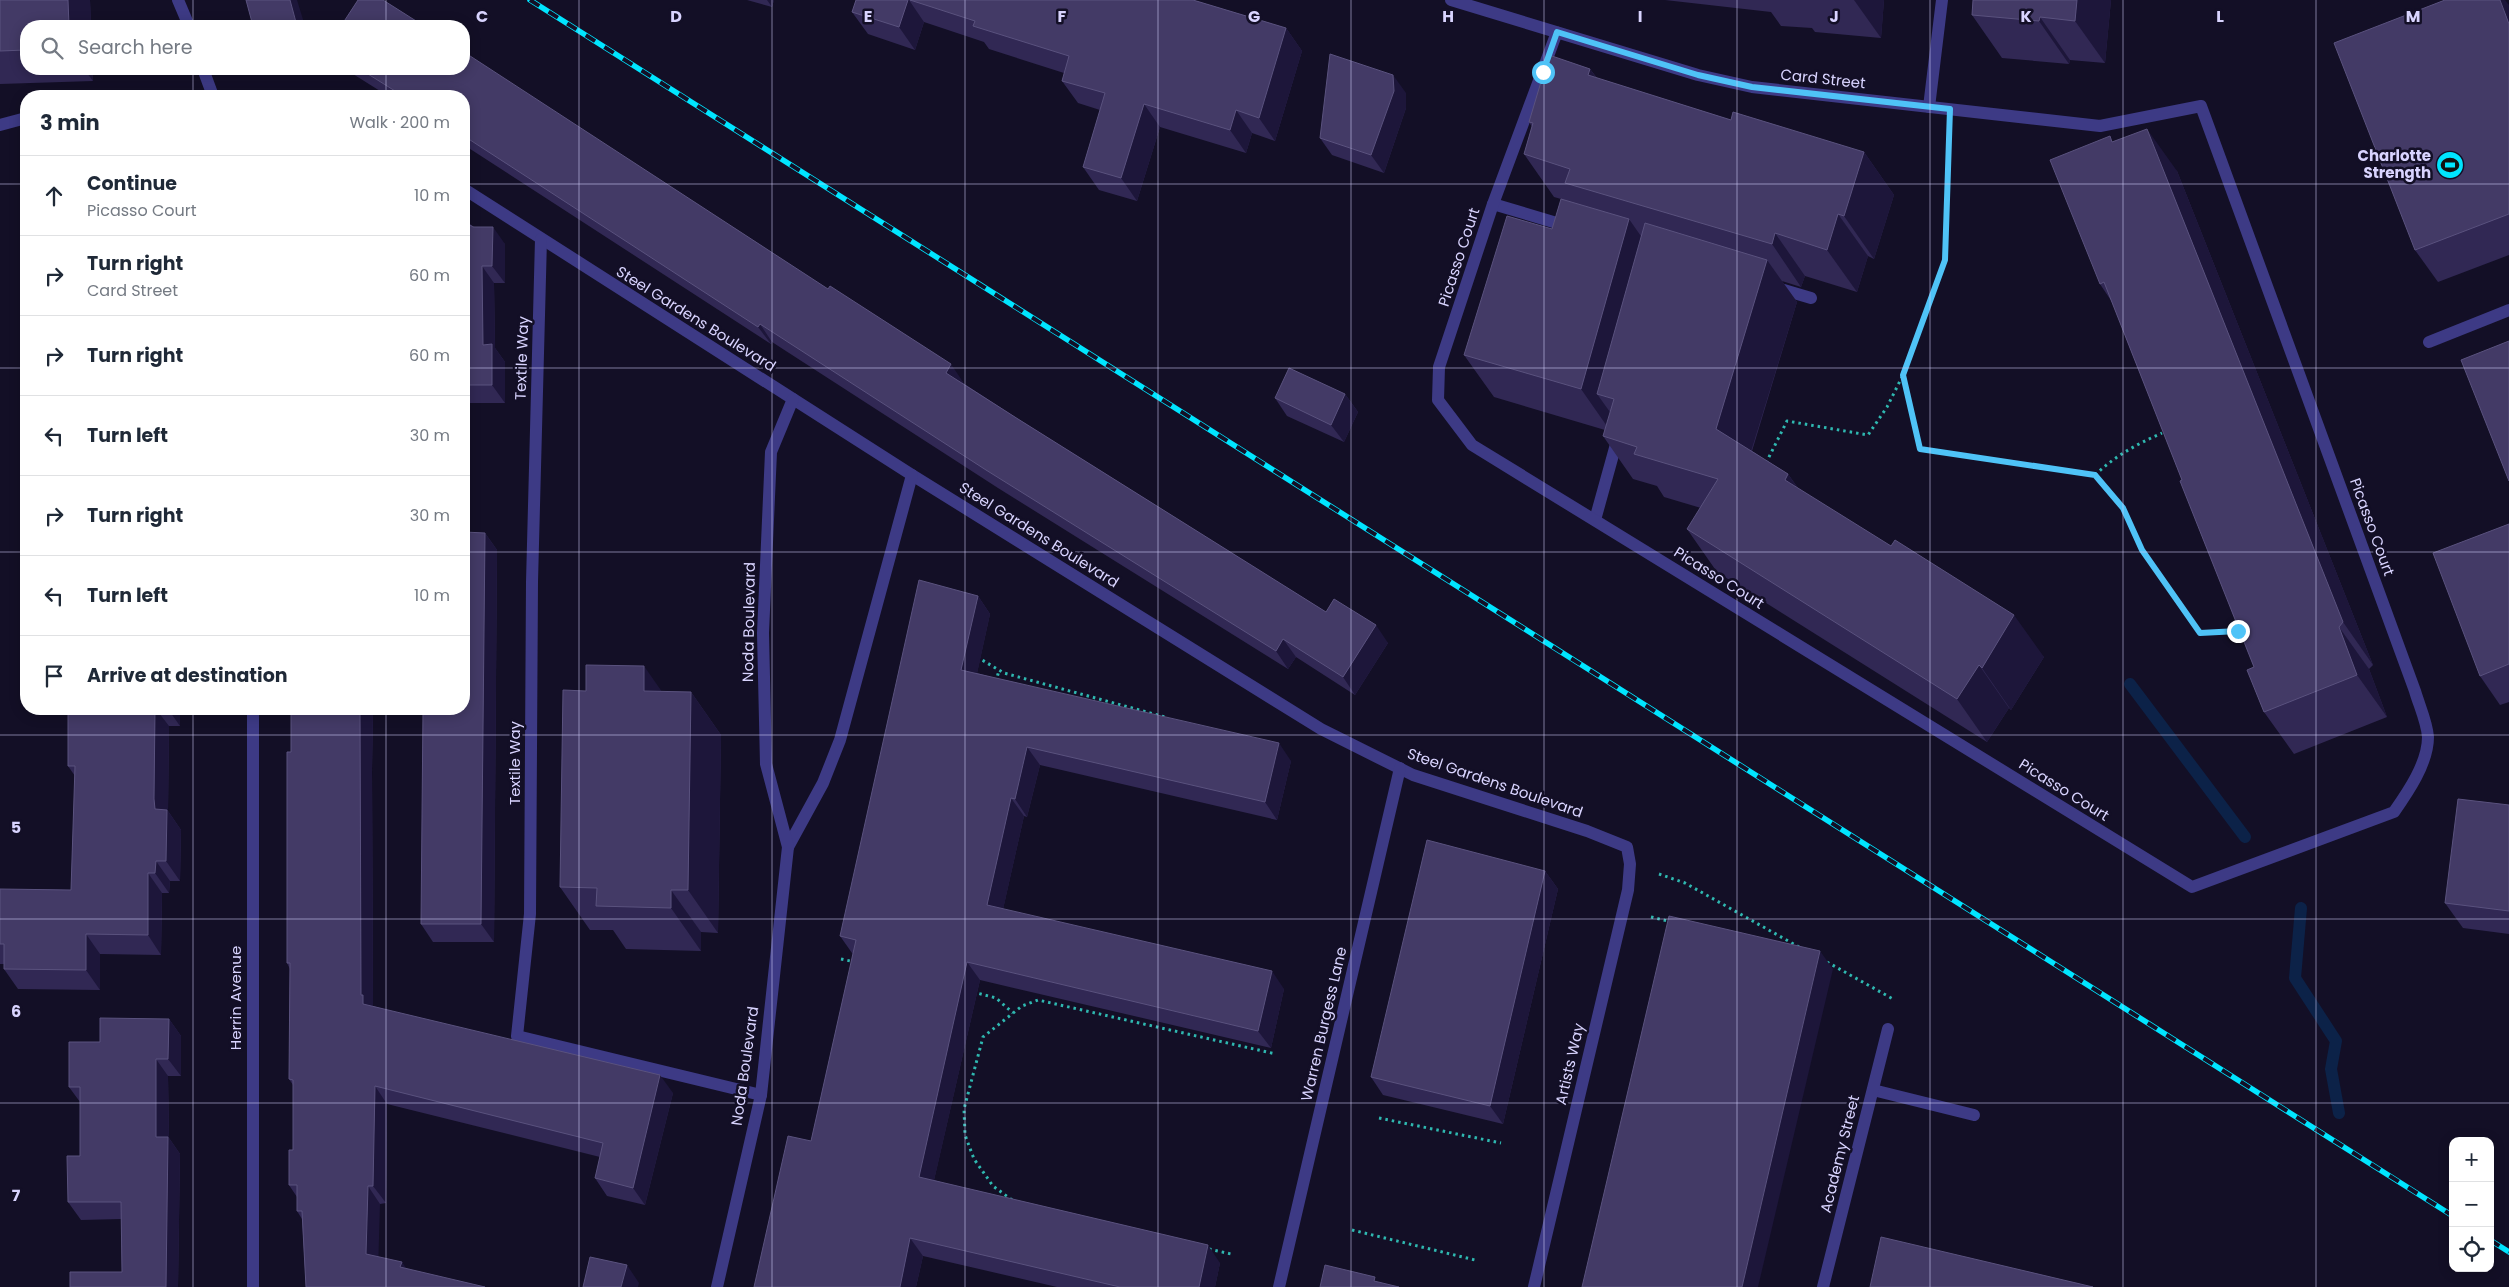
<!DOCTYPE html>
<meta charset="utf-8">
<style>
body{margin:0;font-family:Poppins,sans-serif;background:#f2f2f3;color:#1f2937}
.controls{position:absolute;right:15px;bottom:15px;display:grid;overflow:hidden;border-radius:10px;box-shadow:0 2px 12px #0003}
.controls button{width:45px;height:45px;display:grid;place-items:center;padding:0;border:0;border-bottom:1px solid #e0e1e3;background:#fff;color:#1f2937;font:25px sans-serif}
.stop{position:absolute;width:15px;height:15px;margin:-11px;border:4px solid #4fc3f7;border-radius:50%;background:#fff}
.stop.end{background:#4fc3f7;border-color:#fff;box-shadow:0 1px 5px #0008}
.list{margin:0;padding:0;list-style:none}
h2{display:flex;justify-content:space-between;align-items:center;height:65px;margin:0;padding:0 20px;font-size:21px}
h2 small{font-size:16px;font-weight:400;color:#747a83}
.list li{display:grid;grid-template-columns:32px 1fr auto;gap:15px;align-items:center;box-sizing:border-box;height:80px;padding:0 20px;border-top:1px solid #e0e1e3}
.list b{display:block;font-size:19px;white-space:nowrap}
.list p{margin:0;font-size:16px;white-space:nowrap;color:#747a83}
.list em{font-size:16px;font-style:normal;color:#747a83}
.icon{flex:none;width:28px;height:28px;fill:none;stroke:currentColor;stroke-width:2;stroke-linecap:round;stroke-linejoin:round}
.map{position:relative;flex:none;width:2509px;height:1287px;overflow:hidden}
.search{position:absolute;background:#fff;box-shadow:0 2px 12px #0003;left:20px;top:20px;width:450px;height:55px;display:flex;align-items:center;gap:12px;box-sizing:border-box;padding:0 18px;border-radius:20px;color:#747a83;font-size:19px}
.panel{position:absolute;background:#fff;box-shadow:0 2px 12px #0003;left:20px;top:90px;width:450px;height:625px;border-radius:20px}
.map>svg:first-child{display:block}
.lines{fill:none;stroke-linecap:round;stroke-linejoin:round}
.stream{stroke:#0c2248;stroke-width:12}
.path{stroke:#2fb8b0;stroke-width:3;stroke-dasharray:2.5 4;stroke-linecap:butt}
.service{stroke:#3d3a85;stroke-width:12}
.minor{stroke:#3d3a85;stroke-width:12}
.rail-casing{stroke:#00e5ff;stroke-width:5.5}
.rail{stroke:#130f26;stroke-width:4;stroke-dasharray:11;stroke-linecap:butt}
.wall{fill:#312854}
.shaded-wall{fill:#1d163a}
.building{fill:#433a66;stroke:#5a527e}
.route{stroke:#4fc3f7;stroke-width:6}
.grid{fill:none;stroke:#d9d4ff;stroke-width:1;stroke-opacity:0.55}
.labels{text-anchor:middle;stroke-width:5;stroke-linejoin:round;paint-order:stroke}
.street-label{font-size:15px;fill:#d9d4ff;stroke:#130f26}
.poi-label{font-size:15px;font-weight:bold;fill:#d9d4ff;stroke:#130f26;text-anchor:end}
.grid-label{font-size:16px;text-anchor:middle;font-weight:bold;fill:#d9d4ff;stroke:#130f26;stroke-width:5;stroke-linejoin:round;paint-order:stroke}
</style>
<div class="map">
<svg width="2509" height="1287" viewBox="0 0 2509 1287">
<rect width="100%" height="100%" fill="#130f26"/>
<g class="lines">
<g class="stream">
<polyline points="2130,684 2245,837"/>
<polyline points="2301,908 2295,978 2336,1041 2331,1069 2339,1113"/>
</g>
<g class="path">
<polyline points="1903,375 1920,449 2095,475 2123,508 2142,550 2200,633 2238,631"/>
<polyline points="1766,463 1787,421 1868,435 1887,407 1903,375 1945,260 1949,137"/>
<path d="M2095,475C2115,456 2137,444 2162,433"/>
<polyline points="977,657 1004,673 1165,717"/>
<polyline points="996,682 999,670"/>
<polyline points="1659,874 1685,883 1799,947"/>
<polyline points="1651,917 1672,922"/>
<polyline points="841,959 855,962"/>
<polyline points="1827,962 1893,999"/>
<polyline points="973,992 996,998 1013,1013"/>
<polyline points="1379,1118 1501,1143"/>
<polyline points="1012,1200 993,1186 974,1159 965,1135 964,1109 983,1037 1022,1006 1038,1000 1276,1054"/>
<polyline points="1352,1230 1475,1260"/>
<polyline points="1209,1249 1231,1254"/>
</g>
<g class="service">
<polyline points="0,125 26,118"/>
<polyline points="1493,204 1570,227"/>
<polyline points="1774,287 1811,298"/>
<polyline points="2429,342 2509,310"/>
<polyline points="1595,520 1618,437"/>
</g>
<g class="minor">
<polyline points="178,0 189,26"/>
<path d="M1451,0L1698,75L1752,87L2100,126L2201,106L2415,691C2419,705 2427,722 2428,737C2428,763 2408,792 2394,812L2192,887L1472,445L1438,400L1439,367L1493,204L1557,32"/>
<polyline points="203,69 213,96"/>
<polyline points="1929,107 1942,0"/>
<polyline points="464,189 912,475 1321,729 1413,775 1587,831 1627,847 1630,864 1628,890 1534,1287"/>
<polyline points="541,239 532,582 530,914 517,1036 761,1095"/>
<polyline points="253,709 253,1287"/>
<polyline points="788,847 823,783 840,740 912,475"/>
<polyline points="1873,1090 1974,1115"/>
<polyline points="717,1287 761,1095 788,847 766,764 763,633 771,452 793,399"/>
<polyline points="1279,1287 1400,768"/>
<polyline points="1823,1287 1888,1029"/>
</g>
<g class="rail-casing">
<g id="rail">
<polyline points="530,0 2453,1216"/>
<polyline points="2490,1240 2509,1252"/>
</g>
</g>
<use href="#rail" class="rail"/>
</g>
<g class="wall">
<polygon points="0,0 90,0 91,26 26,26 26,69 92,69 93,81 0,84"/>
<polygon points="747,0 774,0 772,7"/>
<polygon points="856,0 1193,0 1286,28 1302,51 1275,141 1252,133 1246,153 1160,127 1137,201 1099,190 1083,167 1100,110 1078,103 1062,81 1064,73 989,49 984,42 924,22 915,50 868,34 852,12"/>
<polygon points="1665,0 1884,0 1881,38 1815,32 1812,28 1781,26 1771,12"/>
<polygon points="1973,0 2111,0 2105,63 2070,60 2069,64 2002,58 1972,15"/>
<polygon points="2509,5 2509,255 2438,282 2415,250"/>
<polygon points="345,69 464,69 963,382 963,383 1018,419 1326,612 1388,643 1355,695 1296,657 1288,669 998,488 772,342 771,344 464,145 464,96 388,96"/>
<polygon points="1590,69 1597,78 1731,120 1864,152 1894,195 1874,259 1868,256 1857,292 1805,276 1801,287 1782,281 1797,302 1752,451 1788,474 1798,488 2044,657 2011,710 2009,708 1987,742 1717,572 1687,529 1701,508 1664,497 1657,486 1633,479 1603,436 1605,430 1494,397 1464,355 1552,229 1561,199 1554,197 1524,154 1532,127 1529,122"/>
<polygon points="1406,93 1406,108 1384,173 1332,155 1320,138"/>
<polygon points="2114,142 2177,171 2373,665 2369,669 2387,717 2294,754 2264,712 2254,667 2182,480 2112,302 2100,284"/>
<polygon points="464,221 505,244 505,283 494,283 495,348 505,362 505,403 464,403"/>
<polygon points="1345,394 1358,412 1344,442 1287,416 1275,398"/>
<polygon points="2509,524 2509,702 2500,705 2480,676"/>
<polygon points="485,533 497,550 494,942 433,942 421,924"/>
<polygon points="978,596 990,614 977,673 1291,761 1277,820 1040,765 1027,817 1024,816 1003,909 1284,989 1271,1048 980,980 934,1180 1220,1263 1215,1287 1057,1287 923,1256 916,1287 754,1287 811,1141 853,954 852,953 840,936"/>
<polygon points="662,692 691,692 721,735 718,933 701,932 701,951 626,949 613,930 590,930 560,887"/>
<polygon points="68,709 180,709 180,726 169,726 168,811 181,830 180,881 170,881 169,893 162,893 161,955 100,954 100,990 18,989 4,969 4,964 0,964 0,889 71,890 75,776 68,766"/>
<polygon points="291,709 373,709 372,770 373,1006 673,1093 645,1205 607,1196 595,1178 600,1157 387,1104 386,1203 380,1204 306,1287 302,1219 297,1211 297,1197 289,1185 293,1150 293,1085 289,1079 290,969 287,963 291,752"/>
<polygon points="2509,805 2509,934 2463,928 2445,903"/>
<polygon points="1545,871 1558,889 1503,1124 1383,1095 1371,1077"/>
<polygon points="169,1019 181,1036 181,1076 168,1076 169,1138 180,1154 178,1287 70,1287 122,1272 121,1219 81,1220 68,1202 80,1156 80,1102 69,1087 100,1042"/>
</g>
<g class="shaded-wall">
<polygon points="68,0 90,0 91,26 69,26"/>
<polygon points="290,0 297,0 305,26 297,26"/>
<polygon points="767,0 774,0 772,7"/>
<polygon points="908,0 909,0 924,22 915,50 899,27"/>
<polygon points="1854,0 1884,0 1881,38"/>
<polygon points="2077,0 2111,0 2105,63 2075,21"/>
<polygon points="2500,0 2505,0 2509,5 2509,24"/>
<polygon points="2040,17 2070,60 2069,64 2039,21"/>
<polygon points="1286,28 1302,51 1275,141 1259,118"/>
<polygon points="84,69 92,69 93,81"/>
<polygon points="1590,69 1620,111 1588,75"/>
<polygon points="1393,75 1406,93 1406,108 1384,173 1371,155"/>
<polygon points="1144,104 1160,127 1137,201 1121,178"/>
<polygon points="1236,110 1252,133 1246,153 1230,130"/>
<polygon points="2147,129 2177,171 2373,665 2343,622"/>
<polygon points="1864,152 1894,195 1874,259 1844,216"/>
<polygon points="1838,214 1868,256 1857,292 1827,250"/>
<polygon points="1629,219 1659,262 1614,399 1597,394 1615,419 1611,432 1581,389"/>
<polygon points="493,227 505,244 505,283 492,266"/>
<polygon points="1775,233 1805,276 1801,287 1772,244"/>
<polygon points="1767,260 1797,302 1745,471 1716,429"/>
<polygon points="482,266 494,283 495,348 505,362 505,403 492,385 483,345"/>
<polygon points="760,324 772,342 771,344 758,327"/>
<polygon points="951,364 963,382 958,390 946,373"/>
<polygon points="1345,394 1358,412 1344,442 1331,425"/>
<polygon points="1788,474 1818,517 1785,480"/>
<polygon points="485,533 497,550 494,942 481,924"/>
<polygon points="978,596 990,614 974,688 961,670"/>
<polygon points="2014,615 2044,657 2011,710 1982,668"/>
<polygon points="1376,625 1388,643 1355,695 1343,677"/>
<polygon points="2339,627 2369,669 2387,717 2357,675"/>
<polygon points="1283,639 1296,657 1288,669 1276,651"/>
<polygon points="1979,665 2009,708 1987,742 1957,699"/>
<polygon points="644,666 674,709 644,691"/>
<polygon points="691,692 721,735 718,933 688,890"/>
<polygon points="155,709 156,709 169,726 168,811 181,830 180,881 166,861 155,809 154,799"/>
<polygon points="168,709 180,709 180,726"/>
<polygon points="360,709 373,709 372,770 373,1010 363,1004 361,995"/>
<polygon points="1279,743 1291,761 1277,820 1265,802"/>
<polygon points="1027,747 1040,765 1027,817 1015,799"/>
<polygon points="1011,798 1024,816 1000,923 987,905"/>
<polygon points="156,861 170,881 169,893 155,873"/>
<polygon points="1545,871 1558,889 1503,1124 1490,1106"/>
<polygon points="148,873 162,893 161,955 148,935"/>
<polygon points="671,890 701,932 701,951 671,908"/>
<polygon points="86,934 100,954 100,990 86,970"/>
<polygon points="1820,951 1833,969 1758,1287 1742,1287"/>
<polygon points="967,962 980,980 931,1194 919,1177"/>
<polygon points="1272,971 1284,989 1271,1048 1258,1031"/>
<polygon points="169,1019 181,1036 181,1076 168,1059"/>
<polygon points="156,1059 168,1076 169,1138 180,1154 178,1287 166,1287 156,1137"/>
<polygon points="660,1075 673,1093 645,1205 633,1188"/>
<polygon points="375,1086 387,1104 386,1203 373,1186"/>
<polygon points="368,1186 380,1204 378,1272 366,1254"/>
<polygon points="910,1238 923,1256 916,1287 900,1287"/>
<polygon points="1208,1245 1220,1263 1215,1287 1199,1287"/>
<polygon points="402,1262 414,1280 400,1267"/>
<polygon points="627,1265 639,1283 638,1287 621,1287"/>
</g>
<g class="building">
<polygon points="0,0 68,0 69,26 26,26 26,50 0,51"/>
<polygon points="246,0 290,0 297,26 253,26"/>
<polygon points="358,0 383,0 424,26 341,26"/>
<polygon points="856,0 908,0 899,27 852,12"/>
<polygon points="910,0 1193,0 1286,28 1259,118 1236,110 1230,130 1144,104 1121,178 1083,167 1105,93 1062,81 1069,56 973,26 975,21"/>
<polygon points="1973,0 2077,0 2075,21 2040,17 2039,21 1972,15"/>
<polygon points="2445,0 2500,0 2509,24 2509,214 2415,250 2334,43"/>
<polygon points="464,52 828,289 830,286 951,364 946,373 1018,419 1326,612 1334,599 1376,625 1343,677 1283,639 1276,651 986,470 760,324 758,327 464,136 464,96 403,96 360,69 464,69"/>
<polygon points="1330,54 1393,75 1394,91 1371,155 1320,138"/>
<polygon points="1549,55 1590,69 1588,75 1731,120 1733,112 1864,152 1844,216 1838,214 1827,250 1775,233 1772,244 1565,183 1570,169 1524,154 1533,123 1529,122"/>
<polygon points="2147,129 2343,622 2339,627 2357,675 2264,712 2247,670 2254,667 2180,481 2182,480 2104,282 2100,284 2050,160 2110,136 2112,142"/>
<polygon points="1561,199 1629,219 1581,389 1464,355 1507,216 1552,229"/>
<polygon points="464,221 473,227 493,227 492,266 482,266 483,345 492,344 492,385 464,385"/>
<polygon points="1645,223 1767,260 1716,429 1788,474 1785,480 1891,546 1895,540 2014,615 1982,668 1979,665 1957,699 1687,529 1718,479 1634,454 1637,447 1603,436 1614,399 1597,394"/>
<polygon points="2509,341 2509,481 2461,360"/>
<polygon points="1289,368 1345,394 1331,425 1275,398"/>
<polygon points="2509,524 2509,664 2480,676 2433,553"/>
<polygon points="464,532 485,533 481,924 421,924 423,709 464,709"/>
<polygon points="919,580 978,596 961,670 1279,743 1265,802 1027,747 1015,799 1011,798 987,905 1272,971 1258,1031 967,962 919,1177 1208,1245 1199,1287 1120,1287 910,1238 900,1287 754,1287 788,1136 811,1141 856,940 840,936"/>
<polygon points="586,665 644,666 644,691 691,692 688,890 671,890 671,908 596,906 597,888 560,887 563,690 586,691"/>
<polygon points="68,709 155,709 154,799 155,809 167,810 166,861 156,861 155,873 148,873 148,935 86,934 86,970 4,969 4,944 0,944 0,889 71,890 75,766 68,766"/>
<polygon points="291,709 360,709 361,995 363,995 363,1004 660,1075 633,1188 595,1178 603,1143 375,1086 373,1186 368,1186 366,1254 402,1262 400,1267 485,1287 306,1287 302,1211 297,1211 297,1185 289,1185 289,1150 293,1150 293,1080 289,1079 290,963 287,963 287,752 291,752"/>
<polygon points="2458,799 2509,805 2509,911 2445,903"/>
<polygon points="1427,840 1545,871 1490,1106 1371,1077"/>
<polygon points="1669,916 1820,951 1742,1287 1582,1287"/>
<polygon points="100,1018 169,1019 168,1059 156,1059 156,1137 168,1137 166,1287 70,1287 70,1272 122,1272 121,1202 68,1202 67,1156 80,1156 80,1087 69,1087 69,1042 100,1042"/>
<polygon points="1881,1237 2093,1287 1870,1287"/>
<polygon points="590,1257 627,1265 621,1287 583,1287"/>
<polygon points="1325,1265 1375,1277 1374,1281 1399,1287 1320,1287"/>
</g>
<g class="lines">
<polyline class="route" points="1543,72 1557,32 1698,75 1752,87 1950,109 1945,260 1903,375 1920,449 2095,475 2123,508 2142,550 2200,633 2238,631"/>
</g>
<path class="grid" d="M193,0V26M386,0V26M579,0V1287M772,0V1287M965,0V1287M1158,0V1287M1351,0V1287M1544,0V1287M1737,0V1287M1930,0V1287M2123,0V1287M2316,0V1287M193,69V96M386,69V96M0,184H26M464,184H2509M0,368H26M464,368H2509M0,552H26M464,552H2509M193,709V1287M386,709V1287M0,735H2509M0,919H2509M0,1103H2509"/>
<defs>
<g id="stadium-disc" transform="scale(1.4375)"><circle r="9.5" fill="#00e5ff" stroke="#130f26"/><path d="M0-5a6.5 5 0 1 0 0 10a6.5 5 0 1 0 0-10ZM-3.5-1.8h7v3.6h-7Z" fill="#111"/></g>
</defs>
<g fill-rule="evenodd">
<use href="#stadium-disc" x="2450" y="165"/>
</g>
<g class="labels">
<g class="street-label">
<text transform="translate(1823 79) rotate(6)" y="5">Card Street</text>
<text transform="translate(1459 257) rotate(-72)" y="5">Picasso Court</text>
<text transform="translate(696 319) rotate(32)" y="5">Steel Gardens Boulevard</text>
<text transform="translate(522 358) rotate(-88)" y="5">Textile Way</text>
<text transform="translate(2372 527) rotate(70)" y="5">Picasso Court</text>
<text transform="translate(1039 535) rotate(32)" y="5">Steel Gardens Boulevard</text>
<text transform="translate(1719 578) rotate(32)" y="5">Picasso Court</text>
<text transform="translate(749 622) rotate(-89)" y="5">Noda Boulevard</text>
<text transform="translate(515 763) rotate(-90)" y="5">Textile Way</text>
<text transform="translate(1495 783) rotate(19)" y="5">Steel Gardens Boulevard</text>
<text transform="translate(2064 790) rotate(32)" y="5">Picasso Court</text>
<text transform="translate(236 998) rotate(-90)" y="5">Herrin Avenue</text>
<text transform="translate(1324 1024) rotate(-77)" y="5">Warren Burgess Lane</text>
<text transform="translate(1570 1064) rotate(-77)" y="5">Artists Way</text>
<text transform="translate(745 1066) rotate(-82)" y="5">Noda Boulevard</text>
<text transform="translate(1840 1154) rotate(-76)" y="5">Academy Street</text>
</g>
<g class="poi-label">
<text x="2431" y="161">Charlotte<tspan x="2431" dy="17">Strength</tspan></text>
</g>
</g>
<g class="grid-label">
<text x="482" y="22">C</text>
<text x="676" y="22">D</text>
<text x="868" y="22">E</text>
<text x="1062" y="22">F</text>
<text x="1254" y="22">G</text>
<text x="1448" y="22">H</text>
<text x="1640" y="22">I</text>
<text x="1834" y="22">J</text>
<text x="2026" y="22">K</text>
<text x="2220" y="22">L</text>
<text x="2413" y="22">M</text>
<text x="16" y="833">5</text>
<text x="16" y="1017">6</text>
<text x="16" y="1201">7</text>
</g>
</svg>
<div class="controls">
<button>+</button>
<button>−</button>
<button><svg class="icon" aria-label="locate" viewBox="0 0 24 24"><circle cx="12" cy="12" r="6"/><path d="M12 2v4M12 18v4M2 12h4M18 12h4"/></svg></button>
</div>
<div class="stop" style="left:1543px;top:72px"></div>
<div class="stop end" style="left:2238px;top:631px"></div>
<div class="search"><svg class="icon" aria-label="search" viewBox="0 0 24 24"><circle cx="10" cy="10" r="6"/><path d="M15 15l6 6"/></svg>Search here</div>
<section class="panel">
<h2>3 min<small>Walk · 200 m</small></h2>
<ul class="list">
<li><svg class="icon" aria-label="ahead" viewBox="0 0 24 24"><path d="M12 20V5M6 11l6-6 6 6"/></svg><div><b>Continue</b><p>Picasso Court</p></div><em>10 m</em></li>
<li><svg class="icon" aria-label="right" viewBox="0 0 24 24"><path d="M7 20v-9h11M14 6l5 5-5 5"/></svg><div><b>Turn right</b><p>Card Street</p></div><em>60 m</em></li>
<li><svg class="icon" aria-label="right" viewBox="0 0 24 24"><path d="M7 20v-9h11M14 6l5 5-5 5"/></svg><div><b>Turn right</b></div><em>60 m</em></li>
<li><svg class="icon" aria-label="left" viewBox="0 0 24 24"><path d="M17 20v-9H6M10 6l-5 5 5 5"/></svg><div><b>Turn left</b></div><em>30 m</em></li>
<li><svg class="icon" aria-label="right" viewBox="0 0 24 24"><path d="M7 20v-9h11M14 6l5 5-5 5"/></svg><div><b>Turn right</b></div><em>30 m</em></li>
<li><svg class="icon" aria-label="left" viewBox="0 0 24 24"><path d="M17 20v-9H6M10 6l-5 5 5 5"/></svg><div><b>Turn left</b></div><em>10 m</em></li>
<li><svg class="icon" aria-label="arrive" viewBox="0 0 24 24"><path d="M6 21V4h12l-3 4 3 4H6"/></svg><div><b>Arrive at destination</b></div></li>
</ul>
</section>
</div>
